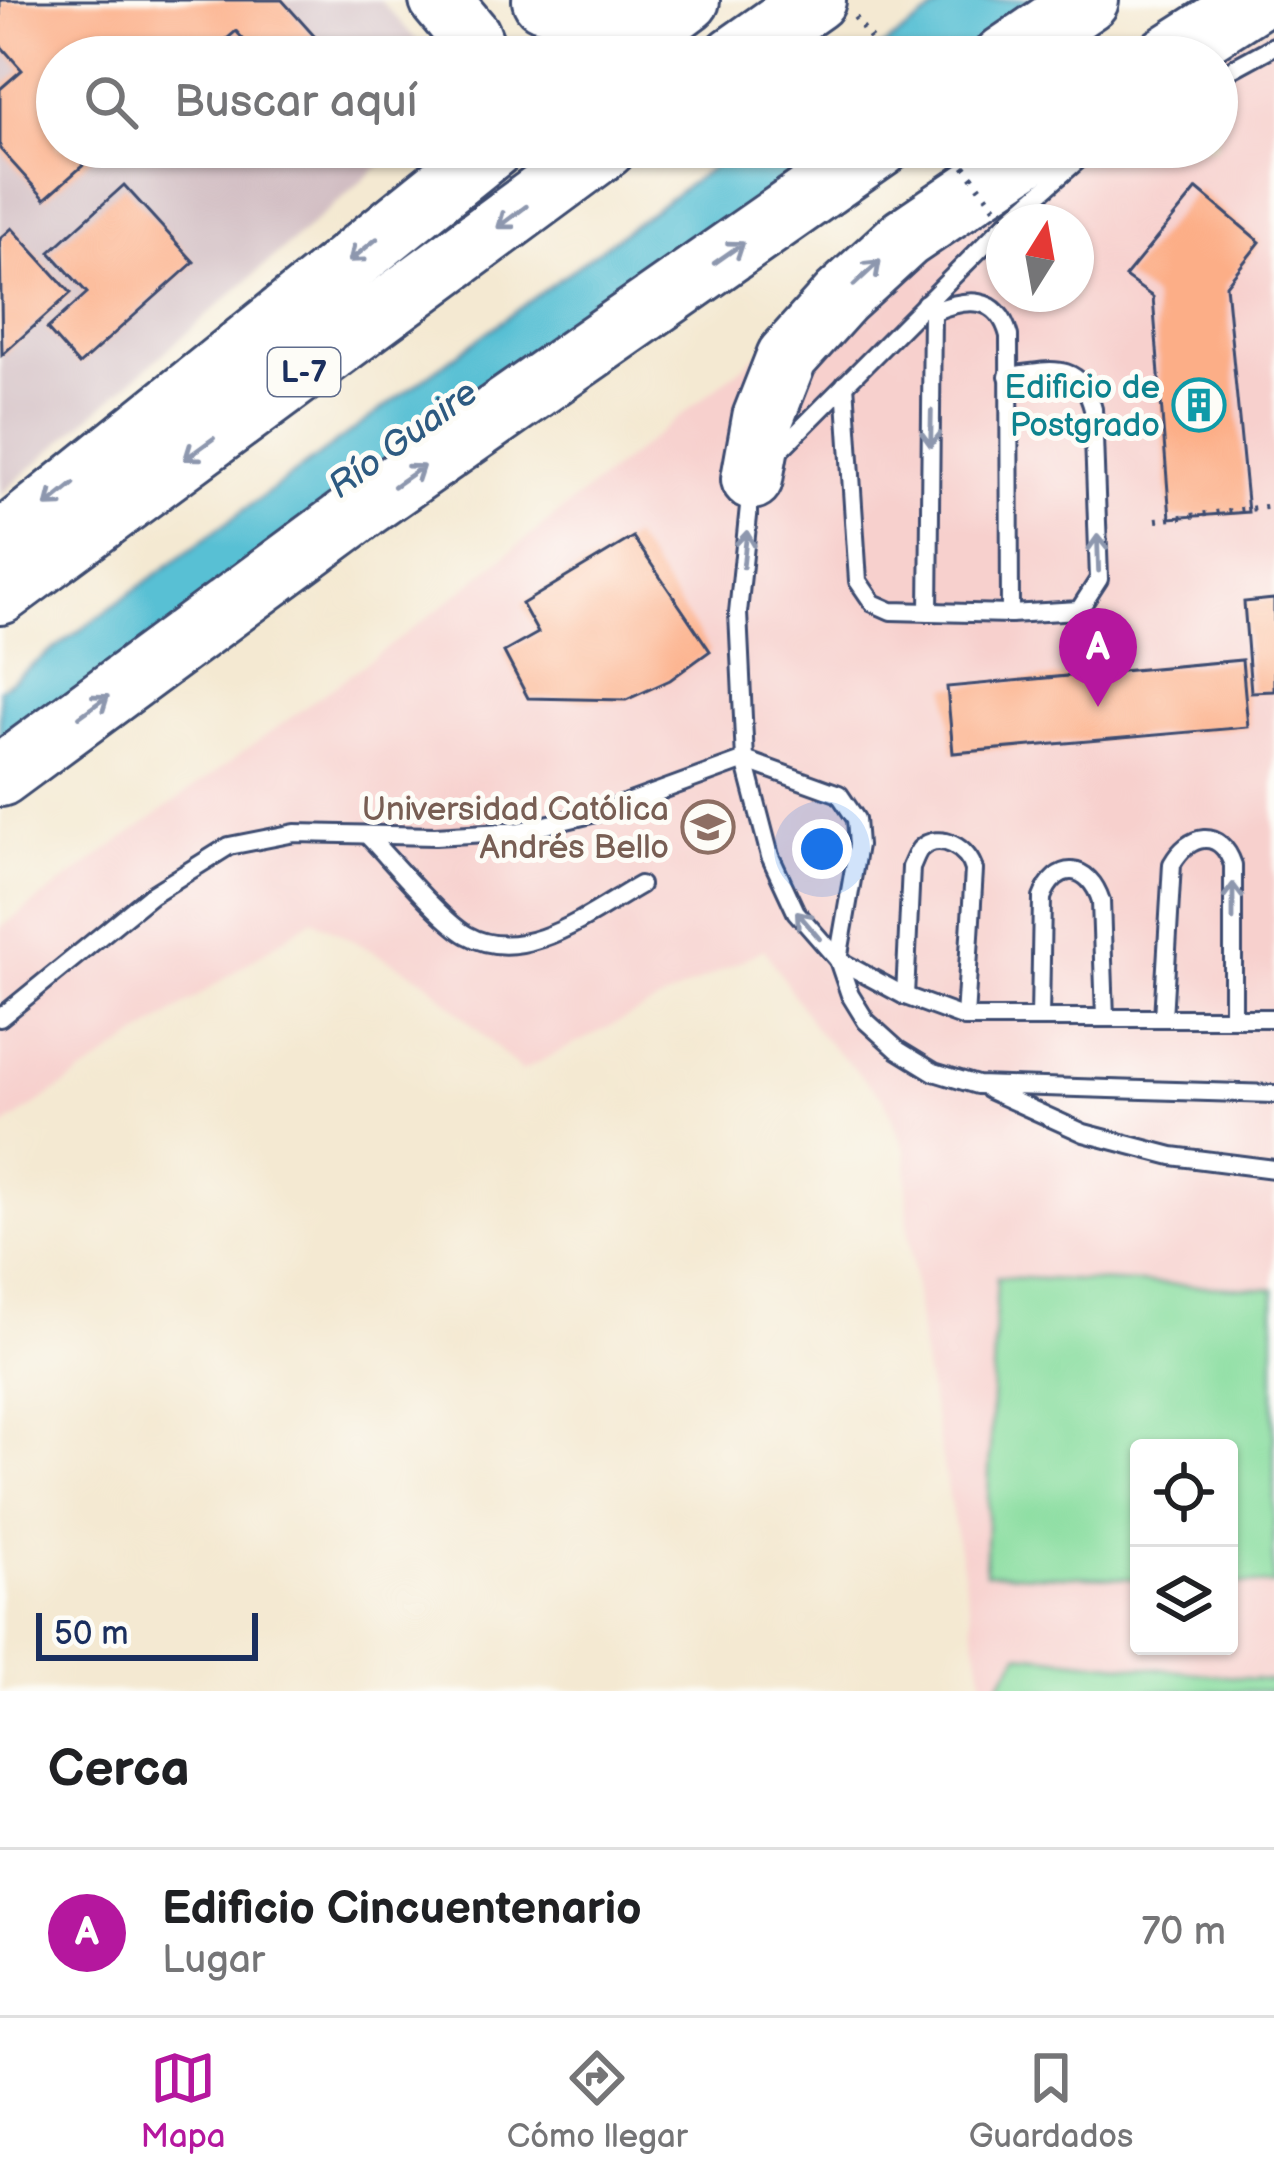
<!DOCTYPE html>
<html lang="es">
<meta charset="utf-8">
<style>
body{margin:0;font-family:"Balsamiq Sans",sans-serif;background:#f2f2f2;color:#202124}
.controls{position:absolute;right:36px;bottom:36px;display:grid;overflow:hidden;border-radius:12px;box-shadow:0 3px 9px #0004}
.controls button{width:108px;height:108px;display:grid;place-items:center;padding:0;border:0;border-bottom:3px solid #e0e0e0;background:#fff;color:#202124;font:60px sans-serif}
.compass{position:absolute;left:986px;top:204px;width:108px;height:108px;border-radius:50%;background:#fff;box-shadow:0 3px 9px #0004;rotate:11deg}
.scale{position:absolute;left:36px;bottom:30px;width:222px;box-sizing:border-box;padding-left:12px;border:6px solid #1b2f5e;border-top:0;font-size:33px;line-height:42px;white-space:nowrap;color:#1b2f5e;-webkit-text-stroke:9px #fdfcf7;paint-order:stroke}
.you{position:absolute;left:822px;top:849px;width:42px;height:42px;margin:-30px;border:9px solid #fff;border-radius:50%;background:#1a73e8;box-shadow:0 0 0 18px #1a73e833}
.badge{display:grid;place-items:center;width:78px;height:78px;border-radius:50%;background:#b5179e;color:#fff;font-size:39px;font-weight:700}
.pin{position:absolute;translate:-50% -99px;filter:drop-shadow(0 3px 6px #0008)}
.pin::after{content:'';position:absolute;top:63px;width:42px;height:36px;background:inherit;clip-path:polygon(0 0,100% 0,50% 100%)}
.list{margin:0;padding:0;list-style:none}
h2{display:flex;justify-content:space-between;align-items:center;height:156px;margin:0;padding:0 48px;font-size:51px}
h2 small{font-size:39px;font-weight:400;color:#757577}
.list li{display:grid;grid-template-columns:78px 1fr auto;gap:36px;align-items:center;box-sizing:border-box;height:168px;padding:0 48px;border-top:3px solid #e0e0e0}
.list b{display:block;font-size:45px;white-space:nowrap}
.list p{margin:0;font-size:39px;white-space:nowrap;color:#757577}
.list em{font-size:39px;font-style:normal;color:#757577}
.icon{flex:none;width:66px;height:66px;fill:none;stroke:currentColor;stroke-width:2;stroke-linecap:round;stroke-linejoin:round}
.map{position:relative;flex:none;width:1274px;height:1691px;overflow:hidden}
.search{position:absolute;background:#fff;box-shadow:0 3px 9px #0004;left:36px;right:36px;top:36px;height:132px;display:flex;align-items:center;gap:30px;box-sizing:border-box;padding:0 42px;border-radius:66px;color:#757577;font-size:45px}
.sheet{height:324px;background:#fff}
nav{display:flex;justify-content:space-around;align-items:center;box-sizing:border-box;height:168px;border-top:3px solid #e0e0e0;background:#fff;font-size:33px;color:#757577}
nav a{display:grid;justify-items:center;gap:6px}
nav .on{color:#b5179e}
.map>svg:first-child{display:block}
.built{fill:#f7d0cd;fill-rule:evenodd}
.industrial{fill:#d2bec3}
.green{fill:#88dd9f;stroke:#52867e;stroke-width:3}
.water{fill:#58c0d4;stroke:#3a7899;stroke-width:3}
.building{fill:#fcae87}
.lines{fill:none;stroke-linecap:round;stroke-linejoin:round}
.lane-casing{stroke:#3c4b6f;stroke-width:22}
.highway-casing{stroke:#3c4b6f;stroke-width:66}
.path{stroke:#3c4b6f;stroke-width:6;stroke-dasharray:3 9;stroke-linecap:butt}
.lane{stroke:#fff;stroke-width:16}
.highway{stroke:#fff;stroke-width:60}
.path-bridge{stroke:#3c4b6f;stroke-width:6;stroke-dasharray:3 9;stroke-linecap:butt}
.oneway{stroke:#8d97ae}
.labels{text-anchor:middle;stroke-width:10;stroke-linejoin:round;paint-order:stroke}
.shield{fill:#fdfcf7;stroke:#5f6c8c;stroke-width:3}
.shield-label{font-size:30px;font-weight:bold;fill:#1b2f5e}
.culture-label{font-size:33px;fill:#0d838f;stroke:#fdfcf7;text-anchor:end}
.education-label{font-size:33px;fill:#785e54;stroke:#fdfcf7;text-anchor:end}
.water-label{font-size:36px;font-style:italic;fill:#2d5a81;stroke:#fdfcf7}
</style>
<div class="map">
<svg width="1274" height="1691" viewBox="0 0 1274 1691">
<rect width="100%" height="100%" fill="#fdfcf7"/>
<filter id="ink" filterUnits="userSpaceOnUse"><feTurbulence type="fractalNoise" baseFrequency=".00833" numOctaves="2"/><feDisplacementMap in="SourceGraphic" scale="24" xChannelSelector="R" yChannelSelector="G"/><feConvolveMatrix kernelMatrix="1 2 1 2 8 2 1 2 1" color-interpolation-filters="sRGB"/></filter>
<filter id="wash" filterUnits="userSpaceOnUse"><feTurbulence type="fractalNoise" baseFrequency=".004" numOctaves="4" result="noise"/><feDisplacementMap in="SourceGraphic" scale="48" xChannelSelector="R" yChannelSelector="G"/><feGaussianBlur stdDeviation="2.7" result="paint"/><feColorMatrix in="noise" values="0 0 0 0 0 0 0 0 0 0 0 0 0 0 0 0 0 1.4 0 .05"/><feComposite in="paint" operator="in"/></filter>
<g filter="url(#wash)">
<rect width="100%" height="100%" fill="#f4e9d2"/>
<path class="built" d="M1274,25V1691H985L922,1351L908,1225L906,1152L884,1099L816,1030L764,949L521,1071L425,980L313,919L0,1129V928L417,626L822,303L1049,147H1217V57H1209ZM1004,222H1076V294H1004ZM1139,1448H1229V1646H1139Z"/>
<polygon class="industrial" points="0,0 380,0 432,57 57,57 57,147 401,147 0,495"/>
<g class="green">
<polygon points="997,1277 1274,1289 1274,1585 1229,1583 1229,1448 1139,1448 1139,1579 985,1573"/>
<polygon points="1019,1654 1274,1681 1274,1691 999,1691 998,1686"/>
</g>
<g class="water">
<polygon points="950,0 1055,0 974,57 868,57"/>
<polygon points="740,147 846,147 0,764 0,689"/>
</g>
<g id="blocks">
<g class="building">
<polygon points="0,0 282,0 333,57 259,57 236,31 206,57 57,57 57,147 104,147 45,199 0,149 0,89 22,70 0,45"/>
<polygon points="124,185 194,262 79,365 47,329 87,293 50,252"/>
<polygon points="1197,189 1260,242 1226,285 1248,512 1170,518 1153,297 1125,277"/>
<polygon points="12,228 71,293 2,355 0,239"/>
<polygon points="633,537 710,651 670,680 626,700 528,698 504,652 538,633 522,604"/>
<polygon points="1274,599 1274,691 1251,692 1244,602"/>
<polygon points="1242,660 1248,727 953,753 947,687"/>
</g>
</g>
</g>
<g filter="url(#ink)">
<use href="#blocks" fill-opacity="0" stroke="#3c4b6f" stroke-width="3"/>
<g class="lines">
<g class="lane-casing">
<g id="lane">
<polyline points="1217,77 1274,46"/>
<polyline points="1007,222 1093,147"/>
<path d="M925,303L932,312C966,298 998,294 1009,336L1010,614"/>
<path d="M845,384L858,581L873,603L891,611L1010,614L1079,610L1099,579L1093,409C1080,359 1049,371 1008,376"/>
<polyline points="776,454 1004,225"/>
<polyline points="751,487 738,613 745,760 770,856 796,912 838,960 905,996 965,1018 1274,1018"/>
<polyline points="929,612 932,312"/>
<path d="M367,835C390,859 442,921 467,935C524,967 592,912 640,885"/>
<path d="M905,996L911,867C914,861 916,854 920,849C940,830 969,849 974,870L965,1018"/>
<polyline points="0,1018 151,895 229,846 295,833 435,836 521,831 608,810 745,760 839,794 856,819 858,845 838,960 850,995 866,1021 898,1050 934,1072 977,1085 1274,1094"/>
<path d="M1040,1018L1042,898C1056,860 1089,863 1101,901L1105,1018"/>
<path d="M1163,1018L1172,864C1189,834 1220,827 1233,865V1018"/>
<polyline points="989,1090 1084,1133 1172,1156 1274,1169"/>
</g>
</g>
<g class="highway-casing">
<g id="highway">
<polyline points="440,0 470,36 478,57"/>
<polyline points="543,0 586,8 671,0"/>
<polyline points="613,57 689,0"/>
<polyline points="734,57 815,0"/>
<polyline points="1004,57 1088,0"/>
<polyline points="1166,57 1255,0"/>
<polyline points="752,479 763,418 787,357 841,297 905,238 1039,147"/>
<polyline points="0,544 493,147"/>
<polyline points="0,594 606,147"/>
<polyline points="0,776 363,508 880,147"/>
</g>
</g>
<g class="path">
<polyline points="855,17 884,57"/>
<polyline points="1156,520 1274,506"/>
</g>
<use href="#lane" class="lane"/>
<use href="#highway" class="highway"/>
<polyline class="path-bridge" points="950,147 1006,222"/>
</g>
<defs><path id="oneway-shaft" d="M-6 0H5M1.5-3L5.5 0L1.5 3" fill="none" stroke-width="1.6" stroke-linecap="round" stroke-linejoin="round" transform="scale(3)"/></defs>
<g class="oneway">
<use href="#oneway-shaft" transform="translate(512 217) rotate(143)"/>
<use href="#oneway-shaft" transform="translate(363 250) rotate(141)"/>
<use href="#oneway-shaft" transform="translate(729 253) rotate(-35)"/>
<use href="#oneway-shaft" transform="translate(867 273) rotate(-43)"/>
<use href="#oneway-shaft" transform="translate(931 429) rotate(91)"/>
<use href="#oneway-shaft" transform="translate(199 449) rotate(144)"/>
<use href="#oneway-shaft" transform="translate(409 476) rotate(-35)"/>
<use href="#oneway-shaft" transform="translate(60 495) rotate(141)"/>
<use href="#oneway-shaft" transform="translate(745 549) rotate(-84)"/>
<use href="#oneway-shaft" transform="translate(1098 553) rotate(-92)"/>
<use href="#oneway-shaft" transform="translate(94 706) rotate(-36)"/>
<use href="#oneway-shaft" transform="translate(1233 901) rotate(-90)"/>
<use href="#oneway-shaft" transform="translate(808 925) rotate(-130)"/>
</g>
</g>
<defs>
<g id="building-ring" transform="scale(2.7)"><circle r="9.5" fill="#fdfcf7" stroke="#0f9aa8" stroke-width="1.5"/><path d="M-4-6H4V6H1V3H-1V6H-4ZM-2.5-4.3h1.7v1.8h-1.7ZM.8-4.3h1.7v1.8H.8ZM-2.5-1h1.7V.8h-1.7ZM.8-1h1.7V.8H.8Z" fill="#0f9aa8"/></g>
<g id="university-ring" transform="scale(2.7)"><circle r="9.5" fill="#fdfcf7" stroke="#8d6e63" stroke-width="1.5"/><path d="M0-5L7-2L0 1L-7-2ZM-4 1L0 2.5L4 1V4Q0 6-4 4Z" fill="#8d6e63"/></g>
</defs>
<g fill-rule="evenodd">
<use href="#building-ring" x="1199" y="405"/>
<use href="#university-ring" x="708" y="827"/>
</g>
<g class="labels">
<rect class="shield" x="268" y="348" width="72" height="48" rx="9"/>
<g class="shield-label">
<text x="304" y="382">L-7</text>
</g>
<g class="culture-label">
<text x="1160" y="398">Edificio de<tspan x="1160" dy="38">Postgrado</tspan></text>
</g>
<g class="education-label">
<text x="669" y="820">Universidad Católica<tspan x="669" dy="38">Andrés Bello</tspan></text>
</g>
<g class="water-label">
<text transform="translate(402 438) rotate(-36)" y="13">Río Guaire</text>
</g>
</g>
</svg>
<div class="controls">
<button><svg class="icon" aria-label="locate" viewBox="0 0 24 24"><circle cx="12" cy="12" r="6"/><path d="M12 2v4M12 18v4M2 12h4M18 12h4"/></svg></button>
<button><svg class="icon" aria-label="layers" viewBox="0 0 24 24"><path d="M12 4l9 5-9 5-9-5zM3 14l9 5 9-5"/></svg></button>
</div>
<svg class="compass" viewBox="-18 -18 36 36"><path d="M0-13l5 13h-10z" fill="#e53935"/><path d="M0 13l5-13h-10z" fill="#757577"/></svg>
<div class="scale">50 m</div>
<div class="you"></div>
<div class="pin badge" style="left:1098px;top:707px">A</div>
<div class="search"><svg class="icon" aria-label="search" viewBox="0 0 24 24"><circle cx="10" cy="10" r="6"/><path d="M15 15l6 6"/></svg>Buscar aquí</div>
</div>
<section class="sheet">
<h2>Cerca<small></small></h2>
<ul class="list">
<li><span class="badge">A</span><div><b>Edificio Cincuentenario</b><p>Lugar</p></div><em>70 m</em></li>
</ul>
</section>
<nav>
<a class="on"><svg class="icon" aria-label="map" viewBox="0 0 24 24"><path d="M3 6l6-2 6 2 6-2v14l-6 2-6-2-6 2zM9 4v14M15 6v14"/></svg>Mapa</a>
<a><svg class="icon" aria-label="directions" viewBox="0 0 24 24"><path d="M12 3l9 9-9 9-9-9zM9 14v-3h6M13 9l2 2-2 2"/></svg>Cómo llegar</a>
<a><svg class="icon" aria-label="saved" viewBox="0 0 24 24"><path d="M7 4h10v16l-5-4-5 4z"/></svg>Guardados</a>
</nav>
